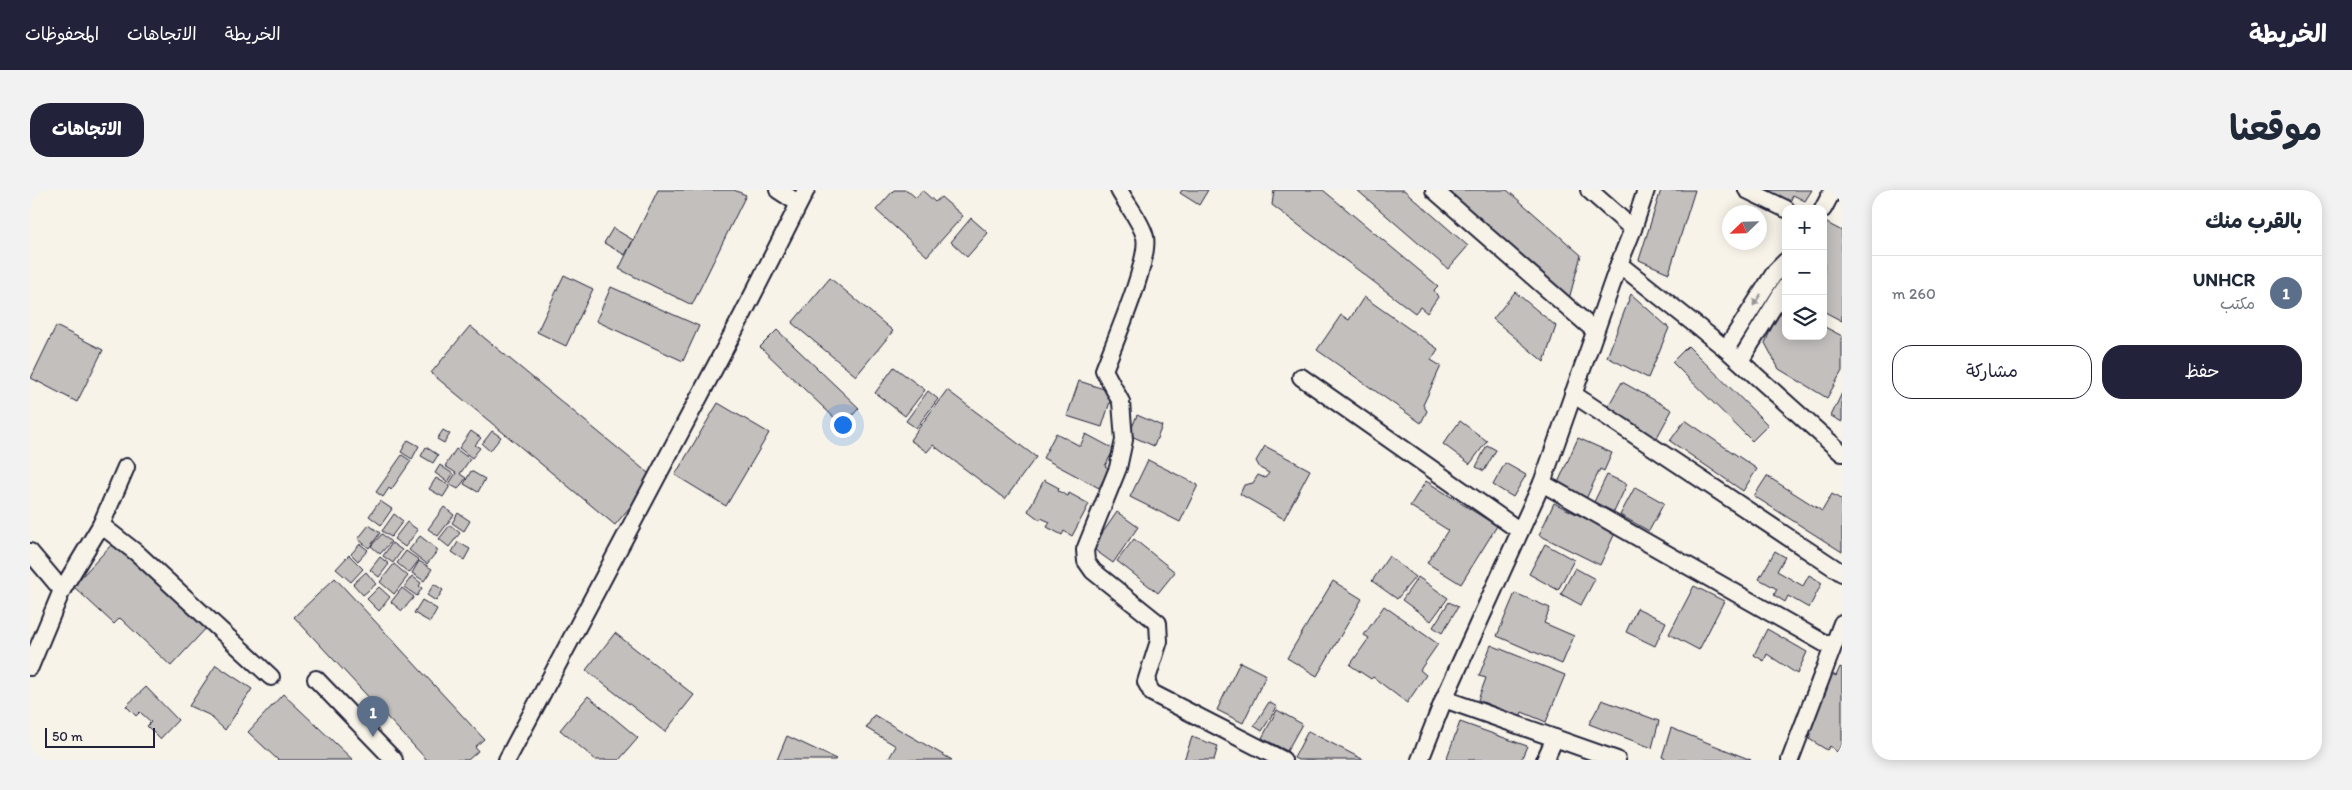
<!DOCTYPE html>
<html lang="ar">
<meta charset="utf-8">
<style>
body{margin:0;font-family:Itim,"Playpen Sans Arabic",sans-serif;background:#f2f2f3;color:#1f2937;direction:rtl}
.controls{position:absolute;right:15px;top:15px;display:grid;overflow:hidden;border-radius:10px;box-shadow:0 2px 12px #0003}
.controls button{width:45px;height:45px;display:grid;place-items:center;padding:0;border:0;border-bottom:1px solid #e0e1e3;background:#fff;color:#1f2937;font:25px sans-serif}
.compass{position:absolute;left:1692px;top:15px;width:45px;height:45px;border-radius:50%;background:#fff;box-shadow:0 2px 12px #0003;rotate:247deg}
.scale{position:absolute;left:15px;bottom:12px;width:110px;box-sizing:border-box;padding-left:5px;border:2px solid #22223b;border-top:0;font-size:14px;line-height:18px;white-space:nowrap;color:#22223b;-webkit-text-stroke:4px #f7f3e8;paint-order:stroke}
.you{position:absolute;left:812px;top:234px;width:18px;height:18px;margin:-12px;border:4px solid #fff;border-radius:50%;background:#1a73e8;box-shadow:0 0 0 8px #1a73e833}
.badge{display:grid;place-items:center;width:32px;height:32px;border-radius:50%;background:#22223b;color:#fff;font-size:16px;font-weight:700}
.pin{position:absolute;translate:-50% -41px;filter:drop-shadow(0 1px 2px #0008)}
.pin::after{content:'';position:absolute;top:26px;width:18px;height:15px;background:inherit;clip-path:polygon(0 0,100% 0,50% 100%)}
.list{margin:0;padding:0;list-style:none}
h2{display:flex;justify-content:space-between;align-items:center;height:65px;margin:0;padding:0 20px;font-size:21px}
h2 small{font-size:16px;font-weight:400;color:#747a83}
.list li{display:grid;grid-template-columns:32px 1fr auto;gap:15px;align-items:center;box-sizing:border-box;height:75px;padding:0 20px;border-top:1px solid #e0e1e3}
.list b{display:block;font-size:19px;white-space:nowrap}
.list p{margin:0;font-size:16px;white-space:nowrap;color:#747a83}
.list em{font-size:16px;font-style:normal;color:#747a83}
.actions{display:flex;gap:10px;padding:15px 20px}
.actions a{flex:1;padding:11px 0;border:1px solid #22223b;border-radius:20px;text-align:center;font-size:18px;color:#22223b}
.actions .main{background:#22223b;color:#fff}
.icon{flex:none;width:28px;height:28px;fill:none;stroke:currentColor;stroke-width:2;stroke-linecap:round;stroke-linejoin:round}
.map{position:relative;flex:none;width:1812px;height:570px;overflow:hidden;direction:ltr;border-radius:20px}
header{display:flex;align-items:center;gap:30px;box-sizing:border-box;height:70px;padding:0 25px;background:#22223b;color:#fff}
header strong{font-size:24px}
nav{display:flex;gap:28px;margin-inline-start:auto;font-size:18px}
.intro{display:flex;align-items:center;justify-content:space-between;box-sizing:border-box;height:120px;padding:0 30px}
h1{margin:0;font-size:35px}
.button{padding:12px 22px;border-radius:20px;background:#22223b;color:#fff;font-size:18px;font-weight:700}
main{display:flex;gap:30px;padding:0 30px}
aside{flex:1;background:#fff;border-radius:20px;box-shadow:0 2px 12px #0003}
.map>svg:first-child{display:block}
.building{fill:#c2bfbd;stroke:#22223b}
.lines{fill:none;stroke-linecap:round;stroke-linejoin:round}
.minor-casing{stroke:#22223b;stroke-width:20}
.minor{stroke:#f7f3e8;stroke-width:16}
.oneway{fill:#97959a}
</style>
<header>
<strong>الخريطة</strong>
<nav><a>الخريطة</a><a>الاتجاهات</a><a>المحفوظات</a></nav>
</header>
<div class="intro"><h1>موقعنا</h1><a class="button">الاتجاهات</a></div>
<main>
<aside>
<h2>بالقرب منك<small></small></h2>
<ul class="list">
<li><span class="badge" style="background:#5c6f8a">1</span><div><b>UNHCR</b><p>مكتب</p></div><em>260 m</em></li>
</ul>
<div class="actions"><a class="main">حفظ</a><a>مشاركة</a></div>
</aside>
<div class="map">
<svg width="1812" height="570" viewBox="0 0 1812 570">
<rect width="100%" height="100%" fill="#f7f3e8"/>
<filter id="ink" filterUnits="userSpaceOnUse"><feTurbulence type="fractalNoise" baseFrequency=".02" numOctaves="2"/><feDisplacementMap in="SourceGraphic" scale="10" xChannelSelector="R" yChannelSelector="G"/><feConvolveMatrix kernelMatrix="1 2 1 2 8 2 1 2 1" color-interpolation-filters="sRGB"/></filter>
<g filter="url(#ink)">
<g class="building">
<polygon points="628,0 704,0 716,5 662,115 589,79"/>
<polygon points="864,0 877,0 886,8 892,0 905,12 911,7 933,26 897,66 846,20"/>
<polygon points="1152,0 1178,0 1169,15 1150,3"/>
<polygon points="1244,0 1293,0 1408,96 1404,100 1408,107 1397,123 1390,117 1385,123 1242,15"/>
<polygon points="1327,0 1374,0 1438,56 1418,79"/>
<polygon points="1415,0 1477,0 1551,65 1539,109"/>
<polygon points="1631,0 1665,0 1639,83 1609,70"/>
<polygon points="1734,0 1782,0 1775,11 1763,5 1758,17"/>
<polygon points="941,28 958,43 937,67 921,52"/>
<polygon points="1795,32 1812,41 1812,131 1793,121"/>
<polygon points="583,38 603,50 595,65 574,53"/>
<polygon points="534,85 563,99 536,156 507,142"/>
<polygon points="800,88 863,141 826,186 762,133"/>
<polygon points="581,97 669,136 653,171 566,131"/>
<polygon points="1485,102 1526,136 1514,172 1463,129"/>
<polygon points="1601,104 1639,138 1618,188 1577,167"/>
<polygon points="1334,107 1408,159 1401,170 1411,176 1393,215 1397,221 1391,233 1287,160 1311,125 1319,130"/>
<polygon points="1752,113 1756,115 1756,146 1793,146 1793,136 1812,146 1812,181 1797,208 1749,179 1735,153"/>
<polygon points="26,136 73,160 47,212 1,188"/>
<polygon points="440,136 624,288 585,335 401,183"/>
<polygon points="747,140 829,218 813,236 730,157"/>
<polygon points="1658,156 1738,235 1722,251 1642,172"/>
<polygon points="864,177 895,200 875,226 845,203"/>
<polygon points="1049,191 1083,202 1072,237 1037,226"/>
<polygon points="1592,192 1642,220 1626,249 1576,220"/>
<polygon points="917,200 1006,267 975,309 903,255 897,262 880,250"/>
<polygon points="898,201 908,209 886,238 876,231"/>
<polygon points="1812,203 1812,232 1801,226"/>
<polygon points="688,213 739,243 696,316 645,285"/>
<polygon points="1107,225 1132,236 1124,256 1099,245"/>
<polygon points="1655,230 1727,279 1713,301 1640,251"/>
<polygon points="1430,231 1457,251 1440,274 1413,254"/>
<polygon points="413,240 420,244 414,253 407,249"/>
<polygon points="441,241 451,248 445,255 450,258 442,268 429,258"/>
<polygon points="462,241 471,247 460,261 452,254"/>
<polygon points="1026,243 1050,256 1056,244 1084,259 1075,276 1079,279 1069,298 1013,268"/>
<polygon points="1548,248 1582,263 1574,281 1570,279 1556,309 1527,295"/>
<polygon points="378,250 389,256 382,269 371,262"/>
<polygon points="1457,255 1466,260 1454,281 1446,277"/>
<polygon points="1235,256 1280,280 1254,329 1210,304 1214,295 1223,293 1228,285 1235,288 1239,283 1230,278 1226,271"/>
<polygon points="396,257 408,265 403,273 391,266"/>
<polygon points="426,259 440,269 430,284 436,288 428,299 419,294 426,283 415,276"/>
<polygon points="372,265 381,271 361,300 359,298 353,307 346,302"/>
<polygon points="1118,270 1168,295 1150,332 1100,307"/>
<polygon points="1475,273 1496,285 1483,307 1463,295"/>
<polygon points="410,275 423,284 418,292 405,283"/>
<polygon points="441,281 455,289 448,302 434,294"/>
<polygon points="1577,285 1597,294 1584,322 1564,312"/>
<polygon points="1737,286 1792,321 1802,304 1812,310 1812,362 1724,306"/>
<polygon points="406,288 420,296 413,307 399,299"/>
<polygon points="1014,290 1029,298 1028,301 1038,306 1039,303 1059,314 1042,346 1034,341 1032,345 1017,337 1020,332 1011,328 1010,330 998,321"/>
<polygon points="1396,291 1467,336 1431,394 1397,373 1418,340 1380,316"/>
<polygon points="1605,297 1634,313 1619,341 1590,325"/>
<polygon points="350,311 362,319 351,335 339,326"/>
<polygon points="1524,313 1585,343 1570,375 1509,345"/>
<polygon points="414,317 424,325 408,346 398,339"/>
<polygon points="1087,322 1108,337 1083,373 1062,358"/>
<polygon points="428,323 440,331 434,341 422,333"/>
<polygon points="364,324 373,331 361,347 352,341"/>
<polygon points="377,332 388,340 375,357 364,349"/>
<polygon points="339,335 350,343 339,358 328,349"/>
<polygon points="420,335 430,343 419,357 409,349"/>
<polygon points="352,344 361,352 350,364 341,356"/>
<polygon points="390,346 408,360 397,374 379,360"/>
<polygon points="1104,349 1145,382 1128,403 1087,371"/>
<polygon points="428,352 440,359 434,370 422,362"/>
<polygon points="83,353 116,383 119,379 179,435 141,476 90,428 84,434 43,396"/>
<polygon points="362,353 372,360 363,373 353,366"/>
<polygon points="330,354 338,360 328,371 321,364"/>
<polygon points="1515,354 1544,370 1528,400 1499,384"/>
<polygon points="376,361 389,370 379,383 367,373"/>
<polygon points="1745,361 1755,367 1747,381 1773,396 1779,385 1792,393 1779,418 1758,406 1755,412 1744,405 1747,399 1729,389"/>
<polygon points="319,365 333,379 321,392 306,379"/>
<polygon points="1359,366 1385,387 1367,409 1342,391"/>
<polygon points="350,367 359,374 349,387 340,380"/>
<polygon points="389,371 402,379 394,391 382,383"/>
<polygon points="364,374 378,386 364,404 350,392"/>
<polygon points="1545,378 1565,389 1551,415 1531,404"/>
<polygon points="336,382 346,394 333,405 323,394"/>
<polygon points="382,386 391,393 389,396 392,398 387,406 374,397"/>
<polygon points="1388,387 1418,408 1401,431 1372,410"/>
<polygon points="305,388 454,549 445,557 448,561 438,570 397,570 264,427"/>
<polygon points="1303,391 1332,409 1287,486 1257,468"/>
<polygon points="404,394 413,400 406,411 397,405"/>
<polygon points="1664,396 1694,411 1669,460 1639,444"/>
<polygon points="349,397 360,407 349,421 337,409"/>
<polygon points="372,398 384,407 372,421 361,412"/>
<polygon points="1485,403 1520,418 1514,433 1544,446 1532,474 1467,446"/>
<polygon points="392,410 407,419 400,432 384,423"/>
<polygon points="1419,412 1428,417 1412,443 1403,437"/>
<polygon points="1354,416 1408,454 1390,480 1396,485 1377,513 1343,487 1341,489 1320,475 1339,448 1334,445"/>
<polygon points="1607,418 1636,432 1625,456 1596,442"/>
<polygon points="1737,439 1777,462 1767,484 1737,464 1734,471 1724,465"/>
<polygon points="585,443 664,505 635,542 556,480"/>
<polygon points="1461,455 1535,485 1516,532 1492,522 1490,527 1448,510 1456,488 1449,486"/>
<polygon points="1210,472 1236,485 1213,533 1187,520"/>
<polygon points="186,475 222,499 195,540 179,525 159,516"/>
<polygon points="1810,477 1812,478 1812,555 1807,562 1800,556 1797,560 1779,549 1781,547 1772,542 1789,505 1793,507 1796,501 1792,500 1802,484 1806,486"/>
<polygon points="116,497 148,530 130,549 117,536 121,532 110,522 106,526 96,516"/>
<polygon points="253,504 323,570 248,570 218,542"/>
<polygon points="558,506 608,548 589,570 566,570 530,540"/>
<polygon points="1572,510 1629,531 1622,558 1559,534"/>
<polygon points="1239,512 1247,517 1232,541 1224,536"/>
<polygon points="1247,520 1272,534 1257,561 1232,548"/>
<polygon points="844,525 922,570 858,570 866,556 836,538"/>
<polygon points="1430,532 1497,556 1491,570 1416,570"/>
<polygon points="1641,538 1721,570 1638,570 1632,567"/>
<polygon points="1278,541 1334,570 1268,570 1264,568"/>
<polygon points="757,546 806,569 805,570 747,570"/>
<polygon points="1162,547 1188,556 1184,570 1154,570"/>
</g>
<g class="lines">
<g class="minor-casing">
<g id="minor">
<polyline points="748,0 768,13"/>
<path d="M1089,0C1097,15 1111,31 1115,47C1120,71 1084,153 1074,180L1091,212L1094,250L1088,278L1055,360L1056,371L1063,381L1128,433L1129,451L1116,492L1122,503L1253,570"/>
<polyline points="1404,0 1565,141"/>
<polyline points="1559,0 1603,39"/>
<polyline points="1717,0 1756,19"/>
<polyline points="1793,19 1803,0"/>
<polyline points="1589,74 1696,159 1812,263"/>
<polyline points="1696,159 1745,82 1756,71"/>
<polyline points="1710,171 1756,96"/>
<polyline points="1271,187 1490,341"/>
<polyline points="1543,204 1812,383"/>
<polyline points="1512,293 1801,457"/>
<polyline points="71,335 108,364 241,487"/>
<polyline points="0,362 32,400"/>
<polyline points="0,477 32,400 71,335 96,277"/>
<polyline points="286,489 364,570"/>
<polyline points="1414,509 1587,570"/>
<polyline points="477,570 712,126 776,0"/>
<polyline points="1390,570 1414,509 1512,293 1589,74 1603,39 1616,0"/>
<polyline points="1515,570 1525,548"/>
<polyline points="1760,570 1812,433"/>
</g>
</g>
<use href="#minor" class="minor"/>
</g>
<defs><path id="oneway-solid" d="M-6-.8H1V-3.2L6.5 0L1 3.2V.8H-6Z" transform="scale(1.25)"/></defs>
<use class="oneway" href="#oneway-solid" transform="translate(1727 110) rotate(123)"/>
</g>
</svg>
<div class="controls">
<button>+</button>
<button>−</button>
<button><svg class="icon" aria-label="layers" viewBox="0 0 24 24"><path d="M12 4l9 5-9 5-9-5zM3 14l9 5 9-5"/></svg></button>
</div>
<svg class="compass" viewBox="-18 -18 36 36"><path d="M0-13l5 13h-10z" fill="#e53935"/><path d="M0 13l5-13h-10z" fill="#747a83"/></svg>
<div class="scale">50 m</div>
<div class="you"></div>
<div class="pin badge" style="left:343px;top:547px;background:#5c6f8a">1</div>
</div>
</main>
